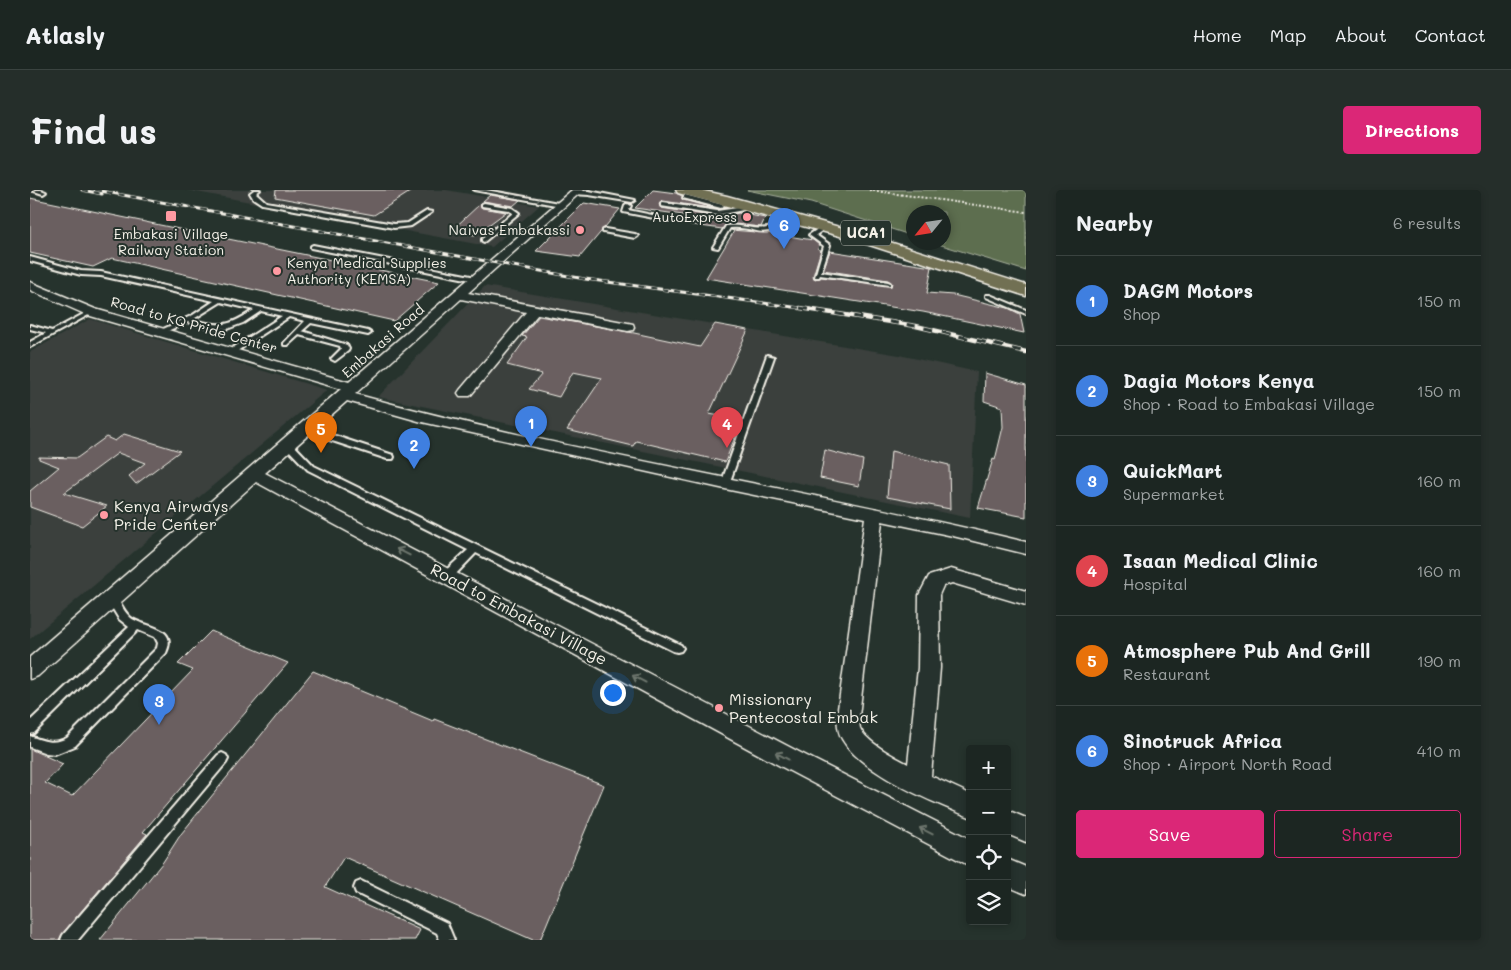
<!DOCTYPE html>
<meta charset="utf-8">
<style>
body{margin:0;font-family:Mali,sans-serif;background:#252e2a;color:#f1f3f6}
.controls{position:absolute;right:15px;bottom:15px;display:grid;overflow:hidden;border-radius:5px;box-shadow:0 2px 8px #0003}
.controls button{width:45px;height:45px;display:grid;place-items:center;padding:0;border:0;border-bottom:1px solid #3a4340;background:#1c2622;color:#f1f3f6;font:25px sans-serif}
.compass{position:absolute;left:876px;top:15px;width:45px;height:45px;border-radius:50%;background:#1c2622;box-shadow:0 2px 8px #0003;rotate:240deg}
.you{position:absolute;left:582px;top:502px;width:18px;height:18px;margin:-12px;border:4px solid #fff;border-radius:50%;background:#1a73e8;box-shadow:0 0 0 8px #1a73e833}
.badge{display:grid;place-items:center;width:32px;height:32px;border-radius:50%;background:#db2777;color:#fff;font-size:16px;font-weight:700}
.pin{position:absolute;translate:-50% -41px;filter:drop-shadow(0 1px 2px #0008)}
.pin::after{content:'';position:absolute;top:26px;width:18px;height:15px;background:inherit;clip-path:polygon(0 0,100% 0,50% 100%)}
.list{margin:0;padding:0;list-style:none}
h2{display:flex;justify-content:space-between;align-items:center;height:65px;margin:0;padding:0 20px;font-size:21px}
h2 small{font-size:16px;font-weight:400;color:#a0a5a5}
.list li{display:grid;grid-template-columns:32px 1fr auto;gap:15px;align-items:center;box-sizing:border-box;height:90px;padding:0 20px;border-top:1px solid #3a4340}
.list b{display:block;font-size:19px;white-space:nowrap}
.list p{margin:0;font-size:16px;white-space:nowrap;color:#a0a5a5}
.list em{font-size:16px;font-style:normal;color:#a0a5a5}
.actions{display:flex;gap:10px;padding:15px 20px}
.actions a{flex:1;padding:11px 0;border:1px solid #db2777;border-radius:5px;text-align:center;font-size:18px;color:#db2777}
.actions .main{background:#db2777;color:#fff}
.icon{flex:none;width:28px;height:28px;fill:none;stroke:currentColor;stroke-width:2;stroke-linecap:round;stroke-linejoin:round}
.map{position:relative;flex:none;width:996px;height:750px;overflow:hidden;border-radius:5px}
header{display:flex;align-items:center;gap:30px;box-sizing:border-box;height:70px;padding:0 25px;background:#1c2622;border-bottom:1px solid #3a4340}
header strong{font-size:24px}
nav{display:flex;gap:28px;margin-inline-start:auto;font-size:18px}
.intro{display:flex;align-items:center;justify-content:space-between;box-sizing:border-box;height:120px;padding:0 30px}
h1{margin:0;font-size:35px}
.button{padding:12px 22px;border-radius:5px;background:#db2777;color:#fff;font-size:18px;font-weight:700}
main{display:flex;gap:30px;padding:0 30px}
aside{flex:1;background:#1c2622;border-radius:5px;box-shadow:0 2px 8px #0003}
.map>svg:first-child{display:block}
.built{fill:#3a403d}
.green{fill:#5d6e50;stroke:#a8b09c}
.building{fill:#6a5e61;stroke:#f4f1e8}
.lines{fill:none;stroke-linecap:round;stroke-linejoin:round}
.lane-casing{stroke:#f4f1e8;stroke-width:4}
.street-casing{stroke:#f4f1e8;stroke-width:3}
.primary-casing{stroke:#f4f1e8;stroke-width:3}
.path{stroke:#f4f1e8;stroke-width:2;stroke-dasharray:2 2;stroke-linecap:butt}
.lane{fill:#26332d;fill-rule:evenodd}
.street{fill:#26332d;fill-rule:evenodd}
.primary{fill:#716f52;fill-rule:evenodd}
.rail-far1-casing{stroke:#f4f1e8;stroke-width:3}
.rail-casing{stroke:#f4f1e8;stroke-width:4.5}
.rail-far1{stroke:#26332d;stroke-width:2;stroke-dasharray:6;stroke-linecap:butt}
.rail{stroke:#26332d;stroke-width:3;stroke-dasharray:9;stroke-linecap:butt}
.oneway{stroke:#6e766e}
.poi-dot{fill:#ff9aa2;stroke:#26332d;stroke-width:2}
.labels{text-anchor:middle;stroke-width:4;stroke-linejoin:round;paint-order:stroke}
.far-poi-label{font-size:14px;fill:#f4f1e8;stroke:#26332d;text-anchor:end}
.far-street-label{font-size:14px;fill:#f4f1e8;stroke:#26332d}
.shield{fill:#26332d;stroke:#b6b8b0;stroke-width:1}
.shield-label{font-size:15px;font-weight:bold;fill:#f4f1e8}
.poi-label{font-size:16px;fill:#f4f1e8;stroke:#26332d;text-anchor:start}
.street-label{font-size:16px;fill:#f4f1e8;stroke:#26332d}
</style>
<header>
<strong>Atlasly</strong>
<nav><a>Home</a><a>Map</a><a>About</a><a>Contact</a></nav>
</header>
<div class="intro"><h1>Find us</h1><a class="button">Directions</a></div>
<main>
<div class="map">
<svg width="996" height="750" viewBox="0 0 996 750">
<rect width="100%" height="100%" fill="#26332d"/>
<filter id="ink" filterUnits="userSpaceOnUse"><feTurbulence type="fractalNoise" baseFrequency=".02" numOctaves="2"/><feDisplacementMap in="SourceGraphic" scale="10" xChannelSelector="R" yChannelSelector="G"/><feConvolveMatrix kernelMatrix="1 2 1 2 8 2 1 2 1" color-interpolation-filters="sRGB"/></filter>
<g filter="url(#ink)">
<g class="built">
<polygon points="156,0 416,0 509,16 462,57"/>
<polygon points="455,96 869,165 947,182 940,328 348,207"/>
<polygon points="60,129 297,200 0,449 0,162"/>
</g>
<polygon class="green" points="717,0 996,0 996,81 905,53 914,52 914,22 884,22 883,46 781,13"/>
<g class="building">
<polygon points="246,0 383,0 344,25 245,7"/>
<polygon points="623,0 646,3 652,6 653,10 687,19 633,11 629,14 631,18 687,27 709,23 735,28 731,37 701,34 696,34 692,39 649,33 653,25 605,18"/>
<polygon points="460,5 490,10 483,16 453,11"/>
<polygon points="0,8 149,39 409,92 364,131 82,68 63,77 0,63"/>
<polygon points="554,13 590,19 550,67 506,61"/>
<polygon points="450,14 452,18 476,22 445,45 420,42"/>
<polygon points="701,40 738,43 783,50 789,55 788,59 791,60 783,86 785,89 791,87 861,96 862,93 858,90 793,80 800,61 902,77 897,103 923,105 978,118 990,124 994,143 893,122 676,88 704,41"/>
<polygon points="509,126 604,143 670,157 685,134 718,140 679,224 712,230 695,272 606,251 603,256 537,240 572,188 543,182 529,207 499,199 512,184 477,175 497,147 492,146"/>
<polygon points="955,183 996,195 996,327 948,318 963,269 965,270 973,237 972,217 954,211"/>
<polygon points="94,244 150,261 106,294 99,286 115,273 88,263 34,303 77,316 52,336 0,317 0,301 29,277 9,269 9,267 47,268 76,247 85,251"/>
<polygon points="795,260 833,270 829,296 790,288"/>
<polygon points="861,261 919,275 920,319 857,307"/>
<polygon points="181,441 258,473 113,642 117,644 32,744 29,750 0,750 0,559 33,574 15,593 42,606 163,480 148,474"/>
<polygon points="283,481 403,531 404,529 574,595 510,750 503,750 314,667 295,697 390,740 385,750 70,750 133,672 151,644"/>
</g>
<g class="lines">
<g class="lane-casing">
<g id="lane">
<polygon points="1,0 11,0 16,2 13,4"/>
<polygon points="224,0 230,0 226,3 236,12 364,34 378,33 397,21 402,22 381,36 364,38 232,14 223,8 220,3"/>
<polygon points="444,0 456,0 534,14 531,16"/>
<polygon points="545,1 559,1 605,10 602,12 559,5 543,4"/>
<polygon points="655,5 693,15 694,16 691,18 653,8"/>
<polygon points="454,13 482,18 489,23 454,52 452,51 452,49 483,23 478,20 452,16 452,14"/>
<polygon points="633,13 687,21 721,16 724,18 687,25 631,16 631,14"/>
<polygon points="598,14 601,16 598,20 627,26 624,28 593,22 595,16"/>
<path d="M753,24L758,25C732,55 730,35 700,38L688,58L683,57L696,36C709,33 732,43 742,36C746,33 749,28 753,24Z"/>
<polygon points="795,34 798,36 797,37 786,45 800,55 791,82 858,92 860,93 860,95 790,85 789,87 785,87 794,56 779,45"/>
<polygon points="575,39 605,44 608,46 605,48 573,42 573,40"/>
<polygon points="283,55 446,87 449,89 446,91 281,58 281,56"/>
<path d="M0,67L51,81L71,82L338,141L341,143L338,145L281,133L272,141L317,155L319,159L318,161L305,171L301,169L311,159L310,156L269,145L258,155H254V153L275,131L259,127L201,165H198V161L252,126L231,121L213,133L197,139L182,138L157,132L131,144L129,143V141L163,125L184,111L71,86L51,85L0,71ZM191,112L224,120C198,137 193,137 162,130Z"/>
<polygon points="956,105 960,105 996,120 996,124 956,107"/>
<polygon points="59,121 64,122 0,157 0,152 16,143 0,139 0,135 22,141"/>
<polygon points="737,165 744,167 699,294 698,296 692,296 691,294"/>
<polygon points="272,237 278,237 363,265 364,267 363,269 357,269 272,241"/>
<polygon points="258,251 261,252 284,276 651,455 653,458 651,461 647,462 643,461 446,363 422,388 414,388 413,385 414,382 438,360 278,280 255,256 255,252"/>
<path d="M82,404L86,405C90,413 94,422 101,428C115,438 149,436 136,463L45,556L25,564L16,563L0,557V546C14,551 22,555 37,548L127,458L128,453L125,447L108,440L4,543L0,544V531L99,437L89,429L78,411L77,408L78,405Z"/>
<polygon points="192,563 196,565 198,569 196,573 48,750 31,750 33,745 188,565"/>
<polygon points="331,691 417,733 424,750 410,750 407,743 326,703 324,698 326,693"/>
</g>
</g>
<g class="street-casing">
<g id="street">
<path d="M542,0H553L438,103L598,133L603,134L604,137L603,140L598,141L508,124L440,206H430L428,203L430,200L496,122L431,109L325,204C546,265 773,298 996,352V364L923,346L852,331L829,526C830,529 829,535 830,538C836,552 865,567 878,574L888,478L889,405L899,386L921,379L996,401V415L922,393L913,396L909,405L910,478L901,586L940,604V627C904,613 831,583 812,549C807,541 808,534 807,526L835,328L695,299L392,232L317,211L235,283L769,562L940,649V676L752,577L226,292L8,486L0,489V467L311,199L57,125L0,100V92L65,119L319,192Z"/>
<polygon points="977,620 996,628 996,652 977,644"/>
<polygon points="977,669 996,677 996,704 977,696"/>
</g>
</g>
<g class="primary-casing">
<polygon id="primary" points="646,0 670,0 697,6 831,43 996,95 996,106 821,49 648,3"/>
</g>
<polyline class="path" points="839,0 996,22"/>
<use href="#lane" class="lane"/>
<use href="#street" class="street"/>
<use href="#primary" class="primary"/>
<g class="rail-far1-casing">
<g id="rail-far1">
<polyline points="52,0 72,4"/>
<polyline points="65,0 555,89 778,119"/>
</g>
</g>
<g class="rail-casing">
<polyline id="rail" points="770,118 886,136 996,162"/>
</g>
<use href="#rail-far1" class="rail-far1"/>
<use href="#rail" class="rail"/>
</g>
<defs><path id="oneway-shaft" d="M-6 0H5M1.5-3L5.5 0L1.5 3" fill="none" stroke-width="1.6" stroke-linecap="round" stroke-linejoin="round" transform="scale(1.25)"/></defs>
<g class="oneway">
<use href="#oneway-shaft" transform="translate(373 362) rotate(-153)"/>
<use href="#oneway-shaft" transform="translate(609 489) rotate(-152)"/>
<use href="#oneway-shaft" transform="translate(752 566) rotate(-152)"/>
<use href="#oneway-shaft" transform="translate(896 641) rotate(-153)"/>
</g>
</g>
<g class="poi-dot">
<rect x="135" y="20" width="12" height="12" rx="2.5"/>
<circle cx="717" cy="27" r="5"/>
<circle cx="550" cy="40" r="5"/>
<circle cx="247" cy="81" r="5"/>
<circle cx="74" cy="325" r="5"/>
<circle cx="689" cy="518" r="5"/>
</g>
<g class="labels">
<g class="far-poi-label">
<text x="707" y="32">AutoExpress</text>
<text x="540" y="45">Naivas Embakassi</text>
<text x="141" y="49" text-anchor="middle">Embakasi Village<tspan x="141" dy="16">Railway Station</tspan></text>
<text x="257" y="78" text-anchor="start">Kenya Medical Supplies<tspan x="257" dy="16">Authority (KEMSA)</tspan></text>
</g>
<g class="far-street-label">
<text transform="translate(164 135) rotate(16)" y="5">Road to KQ Pride Center</text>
<text transform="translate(353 151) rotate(-41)" y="5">Embakasi Road</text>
</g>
<rect class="shield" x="811" y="30.5" width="50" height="25" rx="4"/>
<g class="shield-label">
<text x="836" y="48">UCA1</text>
</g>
<g class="poi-label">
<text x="84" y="322">Kenya Airways<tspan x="84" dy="18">Pride Center</tspan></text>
<text x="699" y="515">Missionary<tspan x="699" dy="18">Pentecostal Embak</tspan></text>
</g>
<g class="street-label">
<text transform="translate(489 424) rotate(28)" y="6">Road to Embakasi Village</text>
</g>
</g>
</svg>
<div class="controls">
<button>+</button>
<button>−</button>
<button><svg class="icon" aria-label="locate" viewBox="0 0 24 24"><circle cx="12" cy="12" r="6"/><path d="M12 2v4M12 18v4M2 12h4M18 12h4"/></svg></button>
<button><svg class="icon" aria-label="layers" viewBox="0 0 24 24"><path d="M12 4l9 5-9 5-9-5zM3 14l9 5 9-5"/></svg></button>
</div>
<svg class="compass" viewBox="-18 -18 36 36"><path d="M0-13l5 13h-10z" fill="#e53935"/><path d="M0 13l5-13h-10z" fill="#a0a5a5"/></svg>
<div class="you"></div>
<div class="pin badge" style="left:501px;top:257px;background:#3f7fe0">1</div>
<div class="pin badge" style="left:384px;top:279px;background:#3f7fe0">2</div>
<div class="pin badge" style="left:129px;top:535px;background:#3f7fe0">3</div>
<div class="pin badge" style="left:697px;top:258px;background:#e0444e">4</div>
<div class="pin badge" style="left:291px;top:263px;background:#e8710a">5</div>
<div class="pin badge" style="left:754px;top:59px;background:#3f7fe0">6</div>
</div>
<aside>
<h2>Nearby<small>6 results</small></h2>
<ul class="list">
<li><span class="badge" style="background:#3f7fe0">1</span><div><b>DAGM Motors</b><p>Shop</p></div><em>150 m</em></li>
<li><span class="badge" style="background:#3f7fe0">2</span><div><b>Dagia Motors Kenya</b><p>Shop · Road to Embakasi Village</p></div><em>150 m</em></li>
<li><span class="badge" style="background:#3f7fe0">3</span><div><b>QuickMart</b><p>Supermarket</p></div><em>160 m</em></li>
<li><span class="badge" style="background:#e0444e">4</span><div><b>Isaan Medical Clinic</b><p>Hospital</p></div><em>160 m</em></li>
<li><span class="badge" style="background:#e8710a">5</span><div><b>Atmosphere Pub And Grill</b><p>Restaurant</p></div><em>190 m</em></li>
<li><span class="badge" style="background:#3f7fe0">6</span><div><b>Sinotruck Africa</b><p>Shop · Airport North Road</p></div><em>410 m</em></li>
</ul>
<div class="actions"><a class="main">Save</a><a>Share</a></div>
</aside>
</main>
